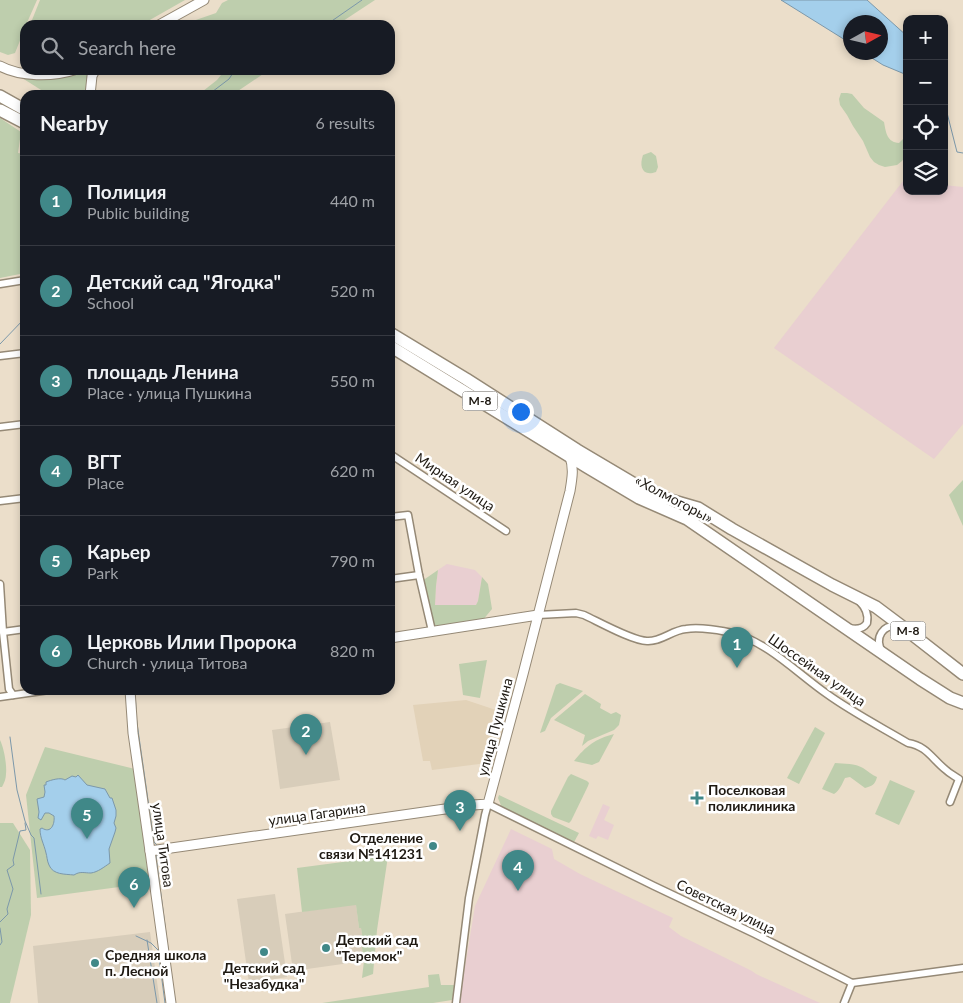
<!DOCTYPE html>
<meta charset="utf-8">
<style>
body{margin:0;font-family:Lato,sans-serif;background:#242831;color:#f1f3f6}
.controls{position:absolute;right:15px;top:15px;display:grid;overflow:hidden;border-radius:10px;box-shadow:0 2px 8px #0003}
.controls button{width:45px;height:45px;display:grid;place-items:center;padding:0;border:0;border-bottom:1px solid #363941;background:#171b24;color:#f1f3f6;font:25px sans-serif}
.compass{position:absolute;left:843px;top:15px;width:45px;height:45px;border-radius:50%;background:#171b24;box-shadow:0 2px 8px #0003;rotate:82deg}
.you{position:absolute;left:520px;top:411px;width:18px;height:18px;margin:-12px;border:4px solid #fff;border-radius:50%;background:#1a73e8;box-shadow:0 0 0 8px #1a73e833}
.badge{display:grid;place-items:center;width:32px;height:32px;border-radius:50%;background:#408888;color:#fff;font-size:16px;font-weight:700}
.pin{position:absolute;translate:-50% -41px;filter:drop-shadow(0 1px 2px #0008)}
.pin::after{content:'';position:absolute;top:26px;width:18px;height:15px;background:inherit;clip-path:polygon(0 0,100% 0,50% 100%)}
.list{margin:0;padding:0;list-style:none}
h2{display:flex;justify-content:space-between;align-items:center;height:65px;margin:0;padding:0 20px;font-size:21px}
h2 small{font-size:16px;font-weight:400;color:#9ea1a6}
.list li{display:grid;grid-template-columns:32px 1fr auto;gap:15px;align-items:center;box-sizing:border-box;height:90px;padding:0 20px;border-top:1px solid #363941}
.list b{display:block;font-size:19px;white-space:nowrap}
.list p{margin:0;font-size:16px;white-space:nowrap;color:#9ea1a6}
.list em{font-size:16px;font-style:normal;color:#9ea1a6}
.icon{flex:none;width:28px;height:28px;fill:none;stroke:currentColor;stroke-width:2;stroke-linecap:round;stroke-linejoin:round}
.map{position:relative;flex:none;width:963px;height:1003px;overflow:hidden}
.search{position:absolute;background:#171b24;box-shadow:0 2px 8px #0003;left:20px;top:20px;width:375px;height:55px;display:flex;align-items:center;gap:12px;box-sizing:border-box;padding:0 18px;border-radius:15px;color:#9ea1a6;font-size:19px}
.panel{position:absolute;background:#171b24;box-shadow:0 2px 8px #0003;left:20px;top:90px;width:375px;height:605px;border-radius:15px}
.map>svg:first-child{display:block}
.built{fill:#e2d2b8}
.industrial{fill:#e9cfd1}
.education{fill:#d8cdba}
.green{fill:#becead}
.water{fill:#a4cfeb;stroke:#7c98aa}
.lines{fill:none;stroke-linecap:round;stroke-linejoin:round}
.stream{stroke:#7c98aa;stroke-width:1}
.street-casing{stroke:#958976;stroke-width:9}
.secondary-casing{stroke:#958976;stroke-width:11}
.highway-casing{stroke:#958976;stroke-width:14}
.street{stroke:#fff;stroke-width:6}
.secondary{stroke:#fff;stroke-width:9}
.highway{stroke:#fff;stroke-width:11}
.poi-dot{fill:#408888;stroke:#fff;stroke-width:2}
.labels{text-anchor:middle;stroke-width:5;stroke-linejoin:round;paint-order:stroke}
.shield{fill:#fff;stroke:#625e59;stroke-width:1}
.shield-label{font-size:12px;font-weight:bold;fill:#1e1912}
.street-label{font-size:14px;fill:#1e1912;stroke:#fff}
.poi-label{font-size:14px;font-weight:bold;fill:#1e1912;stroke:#fff;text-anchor:start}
</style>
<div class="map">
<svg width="963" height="1003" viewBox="0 0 963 1003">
<rect width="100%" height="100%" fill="#ebdeca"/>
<polygon class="built" points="466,700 508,714 495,762 432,770 430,761 423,761 413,705"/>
<g class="industrial">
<polygon points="903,181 907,181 907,191 944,191 944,185 963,187 963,424 934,459 774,348"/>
<polygon points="447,564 475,570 482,577 478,601 476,605 435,605 436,586 438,570"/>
<polygon points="603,804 610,807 604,820 614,825 608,840 598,836 596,839 589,836"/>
<polygon points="511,829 552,849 554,859 580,874 673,918 669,927 681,936 752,971 756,974 820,1003 459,1003 475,906"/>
</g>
<g class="education">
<polygon points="330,722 340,780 280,789 272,730"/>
<polygon points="275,894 287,977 249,983 237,899"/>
<polygon points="356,904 359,928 361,928 362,935 360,936 364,961 293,971 285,914"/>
<polygon points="150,932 160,1003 38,1003 33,946"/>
</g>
<g class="green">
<polygon points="0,0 37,0 26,25 25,25 25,28 15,53 8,55 0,52"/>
<polygon points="40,0 185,0 141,25 30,25"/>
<polygon points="228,0 375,0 337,25 193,25 190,22 216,13 222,3"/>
<polygon points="83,70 91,70 86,85 86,95 49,95 19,76 75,73"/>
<polygon points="225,70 269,70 232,95 198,95 217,80"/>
<path d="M841,93H847L852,94L864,108L884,122C886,133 887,142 899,143L903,139C903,134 904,124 907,120V154L902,161L897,165L885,167L879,165L874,162L870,157L863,141L853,126L847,115L840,105L839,99Z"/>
<polygon points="0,118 21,132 18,153 25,154 25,273 0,278"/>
<path d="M651,152L656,156L658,167L656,172C642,177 639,166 643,155Z"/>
<polygon points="963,480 963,526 949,495"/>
<polygon points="438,570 436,586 435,605 476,605 478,601 482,577 488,584 492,609 482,621 434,627 422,581"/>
<polygon points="487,660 480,698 463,695 459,664"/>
<polygon points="560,683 583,691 551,718 545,731 540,733 556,685"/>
<polygon points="585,694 601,704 600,708 611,714 616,712 621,715 619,725 614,730 588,741 582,746 585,735 554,720"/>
<polygon points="815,727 825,733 799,784 787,778"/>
<path d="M614,734L599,762L592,765L574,761C586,746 595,739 614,734Z"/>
<path d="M0,740C4,748 7,765 6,774C6,779 4,783 2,787H0Z"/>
<polygon points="45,747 135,769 149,883 37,898 26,795"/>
<path d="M835,763C844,764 855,763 863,768C868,771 872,775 877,777C875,785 872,786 865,788L850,777L845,778C842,784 840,790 834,794L822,789Z"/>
<polygon points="571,774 587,781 589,783 588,786 571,821 569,823 553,817 551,814 551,811 568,777"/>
<polygon points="890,780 915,791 899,825 875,814"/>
<polygon points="499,795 579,833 573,844 502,808 498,798"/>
<polygon points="0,823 13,823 30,850 31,915 10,1003 0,1003"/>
<polygon points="388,856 377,930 373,974 362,978 364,961 360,935 362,935 361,928 359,928 356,905 302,912 297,868"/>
<polygon points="439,974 441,985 455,985 452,1000 433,1003 322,1003 429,987 428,975"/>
</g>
<g class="water">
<polygon points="781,0 867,0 907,36 907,75 883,65 864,53 880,52 880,22 850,22 850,43"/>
<path d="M78,775L87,785L105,789L110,798H112L116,810V816L114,823L116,828L115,832L109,849L110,863C104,867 98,872 91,873C84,873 80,871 74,875C65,874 53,875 49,865C47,861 47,856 46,853C44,844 40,838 40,829L42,828C51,834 55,824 54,816L49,813H45L41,820L38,818L39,812L37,799L44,797L45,792L44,785H46V782C51,780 61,777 65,780L72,776L76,777Z"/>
</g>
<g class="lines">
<g class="stream">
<polyline points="326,25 362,0"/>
<polyline points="208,95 229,79 235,70"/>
<polyline points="944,101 957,152 963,153"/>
<polyline points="0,344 25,318"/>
<polyline points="457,632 478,629"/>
<polyline points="135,690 136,709"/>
<polyline points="50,693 69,690"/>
<polyline points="136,716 154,842 158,846"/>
<polyline points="10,737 17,790 25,821 31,835 34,838 41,894"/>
<polyline points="434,815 468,811"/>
<polyline points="167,853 156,856 175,1003"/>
<polyline points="0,922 8,914 7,909 13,889 7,870 14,865 13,860 20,831 26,830 25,823"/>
<polyline points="0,928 2,942 0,945"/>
<polyline points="136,936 151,943 158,950 165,1003"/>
<polyline points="147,940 157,1003"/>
</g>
<g class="street-casing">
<g id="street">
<polyline points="0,284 25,280"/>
<polyline points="0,356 25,353"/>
<polyline points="0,427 25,424"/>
<polyline points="390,454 506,531"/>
<polyline points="0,501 25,498"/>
<polyline points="390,517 408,515 419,575 432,631"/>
<polyline points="390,579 419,575"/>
<polyline points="0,584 3,632 9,689 13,695"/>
<path d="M538,615L576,613L584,615C599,622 633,641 647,641C661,642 672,630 686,629C699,627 722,630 735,634C769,643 798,674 827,694C852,712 881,727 908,743C927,746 932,759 946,770C950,774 955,776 959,779L950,802"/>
<path d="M849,628C857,630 863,629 867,623C869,614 865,607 859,601"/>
<polyline points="3,632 25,629"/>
<path d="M882,652C874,637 883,624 899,626"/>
<polyline points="0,697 49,690"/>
<polyline points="456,1003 469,898 485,815 488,804 654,886 755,934 852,983 963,968"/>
<polyline points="844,1003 852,983"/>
</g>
</g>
<g class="secondary-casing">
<g id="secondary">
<polyline points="159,25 204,0"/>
<path d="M0,66C20,77 53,77 74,70"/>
<polyline points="90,95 92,76 95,70"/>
<polyline points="390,638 538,615"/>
<polyline points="130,690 133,733 150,851 171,1003"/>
<path d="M150,851L473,805L488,804L523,674L570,491C572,479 574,468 570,457"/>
</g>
</g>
<g class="highway-casing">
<g id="highway">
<polyline points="0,96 25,110"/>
<polyline points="0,110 25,123"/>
<polyline points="390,333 466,379 577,450 653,495 698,508 732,529 832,585 876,607 904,628 963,674"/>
<polyline points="390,346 587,467 639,498 687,519 920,679 950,698 963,703"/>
</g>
</g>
<use href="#street" class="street"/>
<use href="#secondary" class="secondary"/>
<use href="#highway" class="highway"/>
</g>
<g class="poi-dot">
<path d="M694.5 790.5h5v5h5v5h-5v5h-5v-5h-5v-5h5z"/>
<circle cx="433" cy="846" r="5"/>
<circle cx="326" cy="948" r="5"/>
<circle cx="264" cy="952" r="5"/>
<circle cx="95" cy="963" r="5"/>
</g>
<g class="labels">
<g class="shield">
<rect x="462.5" y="391.5" width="35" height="19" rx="4"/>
<rect x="890.5" y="621.5" width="35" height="19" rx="4"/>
</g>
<g class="shield-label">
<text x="480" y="405">М-8</text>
<text x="908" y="635">М-8</text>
</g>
<g class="street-label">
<text transform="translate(455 482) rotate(34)" y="5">Мирная улица</text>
<text transform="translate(674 499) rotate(28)" y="5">«Холмогоры»</text>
<text transform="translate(817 670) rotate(35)" y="5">Шоссейная улица</text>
<text transform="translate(495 727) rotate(-75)" y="5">улица Пушкина</text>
<text transform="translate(317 814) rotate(-8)" y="5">улица Гагарина</text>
<text transform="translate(163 845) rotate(82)" y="5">улица Титова</text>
<text transform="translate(726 907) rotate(26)" y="5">Советская улица</text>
</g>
<g class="poi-label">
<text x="708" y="795">Поселковая<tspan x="708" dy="16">поликлиника</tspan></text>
<text x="423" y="843" text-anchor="end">Отделение<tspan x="423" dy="16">связи №141231</tspan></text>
<text x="336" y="945">Детский сад<tspan x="336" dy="16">"Теремок"</tspan></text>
<text x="105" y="960">Средняя школа<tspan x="105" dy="16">п. Лесной</tspan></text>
<text x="264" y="973" text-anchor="middle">Детский сад<tspan x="264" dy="16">"Незабудка"</tspan></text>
</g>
</g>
</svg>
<div class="controls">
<button>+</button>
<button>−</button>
<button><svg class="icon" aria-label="locate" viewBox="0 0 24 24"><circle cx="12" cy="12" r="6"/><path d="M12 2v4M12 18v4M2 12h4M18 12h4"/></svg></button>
<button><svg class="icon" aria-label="layers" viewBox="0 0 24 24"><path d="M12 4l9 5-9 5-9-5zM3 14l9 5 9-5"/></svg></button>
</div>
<svg class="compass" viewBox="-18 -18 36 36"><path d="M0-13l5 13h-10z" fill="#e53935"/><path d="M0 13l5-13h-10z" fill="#9ea1a6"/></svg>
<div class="you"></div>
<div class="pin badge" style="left:737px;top:668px">1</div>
<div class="pin badge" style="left:306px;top:755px">2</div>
<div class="pin badge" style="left:460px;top:831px">3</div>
<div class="pin badge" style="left:518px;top:891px">4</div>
<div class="pin badge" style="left:87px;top:839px">5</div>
<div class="pin badge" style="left:134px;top:908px">6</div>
<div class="search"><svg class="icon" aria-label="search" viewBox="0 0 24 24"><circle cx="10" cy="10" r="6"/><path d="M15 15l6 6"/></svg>Search here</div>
<section class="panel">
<h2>Nearby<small>6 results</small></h2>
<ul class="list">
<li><span class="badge">1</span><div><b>Полиция</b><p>Public building</p></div><em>440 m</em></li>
<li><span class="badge">2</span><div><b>Детский сад &quot;Ягодка&quot;</b><p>School</p></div><em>520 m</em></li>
<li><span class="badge">3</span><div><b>площадь Ленина</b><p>Place · улица Пушкина</p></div><em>550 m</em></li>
<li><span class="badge">4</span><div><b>ВГТ</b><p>Place</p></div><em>620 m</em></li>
<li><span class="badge">5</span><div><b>Карьер</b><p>Park</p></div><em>790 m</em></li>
<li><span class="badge">6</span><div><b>Церковь Илии Пророка</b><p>Church · улица Титова</p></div><em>820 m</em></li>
</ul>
</section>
</div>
